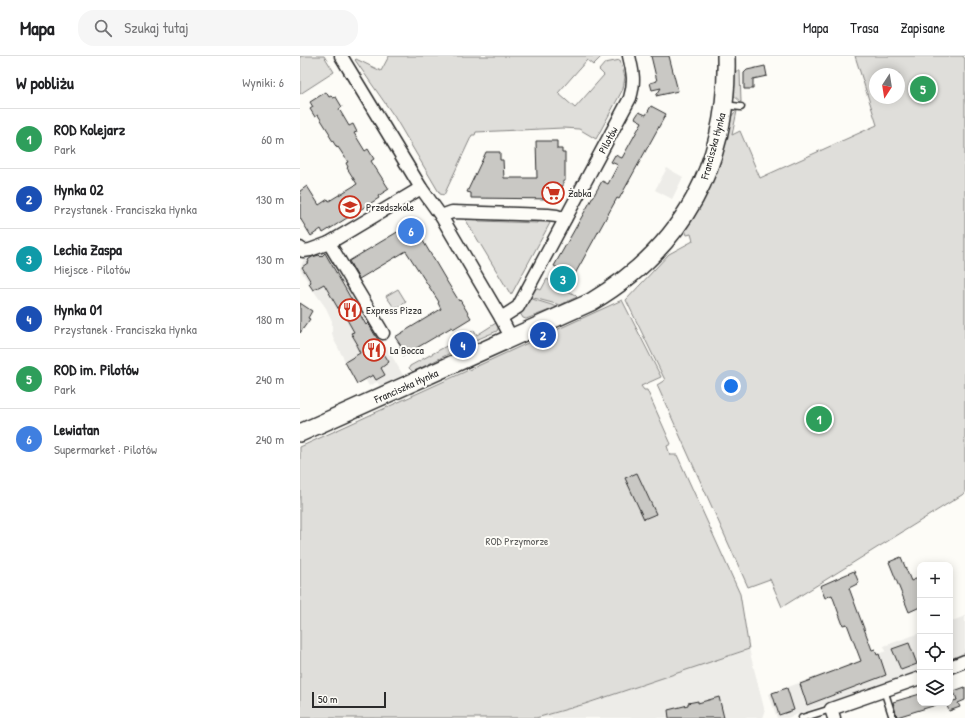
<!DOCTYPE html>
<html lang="pl">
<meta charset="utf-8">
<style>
body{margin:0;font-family:"Patrick Hand",sans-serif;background:#f6f6f6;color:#202124}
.controls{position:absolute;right:12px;bottom:12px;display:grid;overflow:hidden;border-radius:8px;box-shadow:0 2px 10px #0003}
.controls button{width:36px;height:36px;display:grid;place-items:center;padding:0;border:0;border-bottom:1px solid #e0e0e0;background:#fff;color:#202124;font:20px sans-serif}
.compass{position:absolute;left:569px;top:12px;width:36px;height:36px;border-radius:50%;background:#fff;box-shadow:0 2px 10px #0003;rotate:192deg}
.scale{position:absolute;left:12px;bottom:10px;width:74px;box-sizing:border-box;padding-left:4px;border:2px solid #2b2b2b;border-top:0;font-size:11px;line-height:14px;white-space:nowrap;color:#2b2b2b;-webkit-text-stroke:3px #fdfcf7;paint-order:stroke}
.you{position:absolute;left:431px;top:330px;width:14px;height:14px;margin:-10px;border:3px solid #fff;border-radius:50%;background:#1a73e8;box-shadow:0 0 0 6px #1a73e833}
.badge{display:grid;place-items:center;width:26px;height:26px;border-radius:50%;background:#c8321e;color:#fff;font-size:13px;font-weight:700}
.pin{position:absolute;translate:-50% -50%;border:2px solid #fff;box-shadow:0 1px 4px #0006}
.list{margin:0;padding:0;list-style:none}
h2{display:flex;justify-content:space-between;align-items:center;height:52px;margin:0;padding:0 16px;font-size:17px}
h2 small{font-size:13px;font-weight:400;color:#757577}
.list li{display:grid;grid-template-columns:26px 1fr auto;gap:12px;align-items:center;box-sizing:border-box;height:60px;padding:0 16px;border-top:1px solid #e0e0e0}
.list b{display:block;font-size:15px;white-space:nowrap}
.list p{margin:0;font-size:13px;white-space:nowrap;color:#757577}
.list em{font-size:13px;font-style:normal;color:#757577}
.icon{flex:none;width:22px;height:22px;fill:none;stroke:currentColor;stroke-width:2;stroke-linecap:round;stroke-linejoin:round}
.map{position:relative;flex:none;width:665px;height:662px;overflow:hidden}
header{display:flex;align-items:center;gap:24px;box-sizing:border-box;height:56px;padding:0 20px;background:#fff;border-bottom:1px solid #e0e0e0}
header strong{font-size:19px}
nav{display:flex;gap:22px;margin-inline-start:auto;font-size:14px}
.search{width:280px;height:36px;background:#f6f6f6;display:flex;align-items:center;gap:10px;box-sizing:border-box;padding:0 14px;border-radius:16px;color:#757577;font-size:15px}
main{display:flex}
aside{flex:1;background:#fff}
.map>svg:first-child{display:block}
.built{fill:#edece8}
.green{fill:#dfdeda;stroke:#858482;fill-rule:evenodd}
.building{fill:#c9c8c4;stroke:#2b2b2b}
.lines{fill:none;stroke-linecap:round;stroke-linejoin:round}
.lane-casing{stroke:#2b2b2b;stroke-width:9}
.street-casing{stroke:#2b2b2b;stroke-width:15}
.secondary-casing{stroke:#2b2b2b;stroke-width:20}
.lane{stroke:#fdfcf7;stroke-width:6}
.street{stroke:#fdfcf7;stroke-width:12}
.secondary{stroke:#fdfcf7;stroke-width:17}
.labels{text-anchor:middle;stroke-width:4;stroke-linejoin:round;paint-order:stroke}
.street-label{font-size:11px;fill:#2b2b2b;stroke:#fdfcf7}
.poi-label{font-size:11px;fill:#2b2b2b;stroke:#fdfcf7;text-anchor:start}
.park-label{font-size:11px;fill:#585857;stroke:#fdfcf7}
</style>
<header>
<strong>Mapa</strong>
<div class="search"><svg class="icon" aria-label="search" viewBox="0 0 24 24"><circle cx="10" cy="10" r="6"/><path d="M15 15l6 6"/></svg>Szukaj tutaj</div>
<nav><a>Mapa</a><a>Trasa</a><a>Zapisane</a></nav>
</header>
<main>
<aside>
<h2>W pobliżu<small>Wyniki: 6</small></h2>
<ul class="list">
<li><span class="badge" style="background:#2e9e5b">1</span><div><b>ROD Kolejarz</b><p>Park</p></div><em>60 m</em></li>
<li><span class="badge" style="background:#1a4fb4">2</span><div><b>Hynka 02</b><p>Przystanek · Franciszka Hynka</p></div><em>130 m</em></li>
<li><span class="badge" style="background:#0f9aa8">3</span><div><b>Lechia Zaspa</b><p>Miejsce · Pilotów</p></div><em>130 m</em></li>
<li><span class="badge" style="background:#1a4fb4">4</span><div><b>Hynka 01</b><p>Przystanek · Franciszka Hynka</p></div><em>180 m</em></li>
<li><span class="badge" style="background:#2e9e5b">5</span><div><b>ROD im. Pilotów</b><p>Park</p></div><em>240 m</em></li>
<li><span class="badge" style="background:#3f7fe0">6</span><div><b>Lewiatan</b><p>Supermarket · Pilotów</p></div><em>240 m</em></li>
</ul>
</aside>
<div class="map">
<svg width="665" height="662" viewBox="0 0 665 662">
<rect width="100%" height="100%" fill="#fdfcf7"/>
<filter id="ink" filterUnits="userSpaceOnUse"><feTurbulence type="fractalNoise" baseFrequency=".025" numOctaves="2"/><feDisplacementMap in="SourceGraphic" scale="8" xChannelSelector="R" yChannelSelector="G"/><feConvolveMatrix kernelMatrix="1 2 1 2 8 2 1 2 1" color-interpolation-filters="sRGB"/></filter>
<g filter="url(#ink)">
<g class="built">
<polygon points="367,112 383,121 372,143 355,134"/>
<polygon points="17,195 30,195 103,319 80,330 77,326 69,330 65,323 57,328 34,284 32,277 32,265 26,252 13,234 0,213 4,203"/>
<polygon points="665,560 665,599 650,604 650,566"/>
<polygon points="620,577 620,615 487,662 477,662 469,638 586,595 584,590"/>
<polygon points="449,593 465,656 463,662 236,662 285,648"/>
</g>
<g class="green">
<polygon points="0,0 24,0 34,16 0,38"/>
<polygon points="89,0 302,0 293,9 287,4 258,37 275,52 304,19 299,14 305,7 320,4 325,21 323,33 296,83 279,73 263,72 176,76 175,79 172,79 144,139 140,138 94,60 55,4 56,3 81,15"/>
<path d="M555,0H663L665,3V437L482,551L470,523L448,531L357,329L365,324L326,244L369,198L393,185L391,178L387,179L384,171L430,62L435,56L437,55L432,79L440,75L460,122L577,69ZM575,18H599V42H575Z"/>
<polygon points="432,15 440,15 441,46 434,40"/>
<polygon points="164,161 176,161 179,165 238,167 238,163 246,163 250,167 211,239"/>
<polygon points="247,223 275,239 277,241 260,249 230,241 235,231 241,234"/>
<polygon points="98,233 106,246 95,253 86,240"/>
<polygon points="229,242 258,251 226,263 223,262 220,257"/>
<polygon points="322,244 361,321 341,330 344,334 347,334 371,388 367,390 370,399 377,399 440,538 449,593 285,648 236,662 0,662 0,391"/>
<polygon points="196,267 199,270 197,275 169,287 164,281 174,274 177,279"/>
<polygon points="161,282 164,286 157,290 158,293 113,316 109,312 110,310"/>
</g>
<g class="building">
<polygon points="351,0 369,0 378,35 356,40 361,32 352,34 350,27 357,25"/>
<polygon points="465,10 467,20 453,23 453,33 444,33 444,17 447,14"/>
<polygon points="26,36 29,41 31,40 33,42 36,41 42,51 39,53 49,70 53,68 57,76 54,77 65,95 68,93 74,103 71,105 89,133 78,140 79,142 23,177 21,173 11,180 0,162 0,135 7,130 19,149 28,143 29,145 57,128 47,112 48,111 46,107 48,106 38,91 37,92 29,79 30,78 18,59 15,61 10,53 13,51 10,46"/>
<polygon points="351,50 366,58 319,143 317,142 270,227 257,220 260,213 254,210 302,125 308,128 318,109 311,106 315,99 322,102 342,66 335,62 339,56 346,59"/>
<polygon points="236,85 257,85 257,93 262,93 262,97 265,97 265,125 263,125 263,130 258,130 259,139 256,139 256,143 171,142 171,137 167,136 186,96 200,96 200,104 203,104 204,122 237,122"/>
<polygon points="114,166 124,184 123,185 146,224 159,245 160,244 171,262 153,273 152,271 103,300 98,292 101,290 95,281 141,253 138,247 139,246 106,195 59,223 49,205"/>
<polygon points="25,197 66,269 68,267 75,279 82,290 80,291 89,306 81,312 85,319 76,324 73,319 57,328 45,306 60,297 56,289 58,289 51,277 54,276 45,260 43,261 24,228 13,234 9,228 11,226 2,211 9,206 8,204 12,201 19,199 21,201"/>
<polygon points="0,247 12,255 8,262 10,263 0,277"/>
<polygon points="337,417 356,458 344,463 325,422"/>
<polygon points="601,501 611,525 620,521 620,551 609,556 589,506"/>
<polygon points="554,515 559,527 549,532 572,594 575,593 577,599 579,598 586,619 507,649 500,628 561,605 547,568 543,569 532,539 525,542 520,530"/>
<polygon points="609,587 617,608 601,614 592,593"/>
<polygon points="665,631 665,644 658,647 660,651 649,655 646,647 657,644 654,635"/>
<polygon points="487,632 494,654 479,659 472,637"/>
<polygon points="620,638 620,647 636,647 636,649 597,661 593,646"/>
<polygon points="419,641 424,662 369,662 368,654 388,649 388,647 398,645 398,647"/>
</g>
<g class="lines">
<g class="lane-casing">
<g id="lane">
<polyline points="424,49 441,51"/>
<polyline points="584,634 593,662"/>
<polyline points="502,662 531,653"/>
</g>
</g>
<g class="street-casing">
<g id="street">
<polyline points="41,0 121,132 141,160 201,262 211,281"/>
<polyline points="141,160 152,156 248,159 257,160 265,163"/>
<polyline points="0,192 3,195 10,194 29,187"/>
<path d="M201,262L218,251L330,42C335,25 333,17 329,0"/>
<polyline points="83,277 29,187 121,132"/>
<polyline points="650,611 665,605"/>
<polyline points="534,662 531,653 620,622"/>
</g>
</g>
<g class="secondary-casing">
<path id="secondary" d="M0,377L291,246C384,191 429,107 426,0"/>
</g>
<use href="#lane" class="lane"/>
<use href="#street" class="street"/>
<use href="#secondary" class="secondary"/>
</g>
</g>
<defs>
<g id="supermarket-ring" transform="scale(1.15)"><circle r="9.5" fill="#fdfcf7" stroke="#c8321e" stroke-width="1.5"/><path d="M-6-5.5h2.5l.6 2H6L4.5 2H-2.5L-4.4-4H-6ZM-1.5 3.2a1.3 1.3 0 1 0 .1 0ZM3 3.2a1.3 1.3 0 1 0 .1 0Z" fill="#c8321e"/></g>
<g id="school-ring" transform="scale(1.15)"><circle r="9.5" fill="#fdfcf7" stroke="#c8321e" stroke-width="1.5"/><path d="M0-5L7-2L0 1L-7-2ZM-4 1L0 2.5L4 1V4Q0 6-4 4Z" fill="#c8321e"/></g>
<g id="restaurant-ring" transform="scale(1.15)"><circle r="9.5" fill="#fdfcf7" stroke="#c8321e" stroke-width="1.5"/><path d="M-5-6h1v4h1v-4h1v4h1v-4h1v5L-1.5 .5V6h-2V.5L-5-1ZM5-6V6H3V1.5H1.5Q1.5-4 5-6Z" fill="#c8321e"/></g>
</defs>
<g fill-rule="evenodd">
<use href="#supermarket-ring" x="253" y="137"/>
<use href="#school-ring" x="50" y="151"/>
<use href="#restaurant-ring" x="50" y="254"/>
<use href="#restaurant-ring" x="74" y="294"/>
</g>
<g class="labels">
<g class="street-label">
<text transform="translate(308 84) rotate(-62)" y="4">Pilotów</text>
<text transform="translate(413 90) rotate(-75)" y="4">Franciszka Hynka</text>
<text transform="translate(106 330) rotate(-24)" y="4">Franciszka Hynka</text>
</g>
<g class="poi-label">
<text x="268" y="141">Żabka</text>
<text x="66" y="155">Przedszkole</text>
<text x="66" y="258">Express Pizza</text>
<text x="90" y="298">La Bocca</text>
</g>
<g class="park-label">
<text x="217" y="489">ROD Przymorze</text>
</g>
</g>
</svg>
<div class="controls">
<button>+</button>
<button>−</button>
<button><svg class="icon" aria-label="locate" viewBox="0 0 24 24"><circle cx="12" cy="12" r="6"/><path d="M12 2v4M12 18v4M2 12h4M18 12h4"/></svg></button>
<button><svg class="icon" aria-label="layers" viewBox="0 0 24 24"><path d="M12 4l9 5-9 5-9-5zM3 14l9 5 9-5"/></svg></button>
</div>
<svg class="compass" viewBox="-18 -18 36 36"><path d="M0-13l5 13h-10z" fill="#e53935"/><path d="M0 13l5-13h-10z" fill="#757577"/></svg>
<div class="scale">50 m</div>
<div class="you"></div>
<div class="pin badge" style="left:519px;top:363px;background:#2e9e5b">1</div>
<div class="pin badge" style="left:243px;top:279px;background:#1a4fb4">2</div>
<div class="pin badge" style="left:263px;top:223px;background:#0f9aa8">3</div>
<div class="pin badge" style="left:163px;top:289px;background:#1a4fb4">4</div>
<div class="pin badge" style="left:623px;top:33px;background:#2e9e5b">5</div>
<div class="pin badge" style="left:111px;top:175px;background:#3f7fe0">6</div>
</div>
</main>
